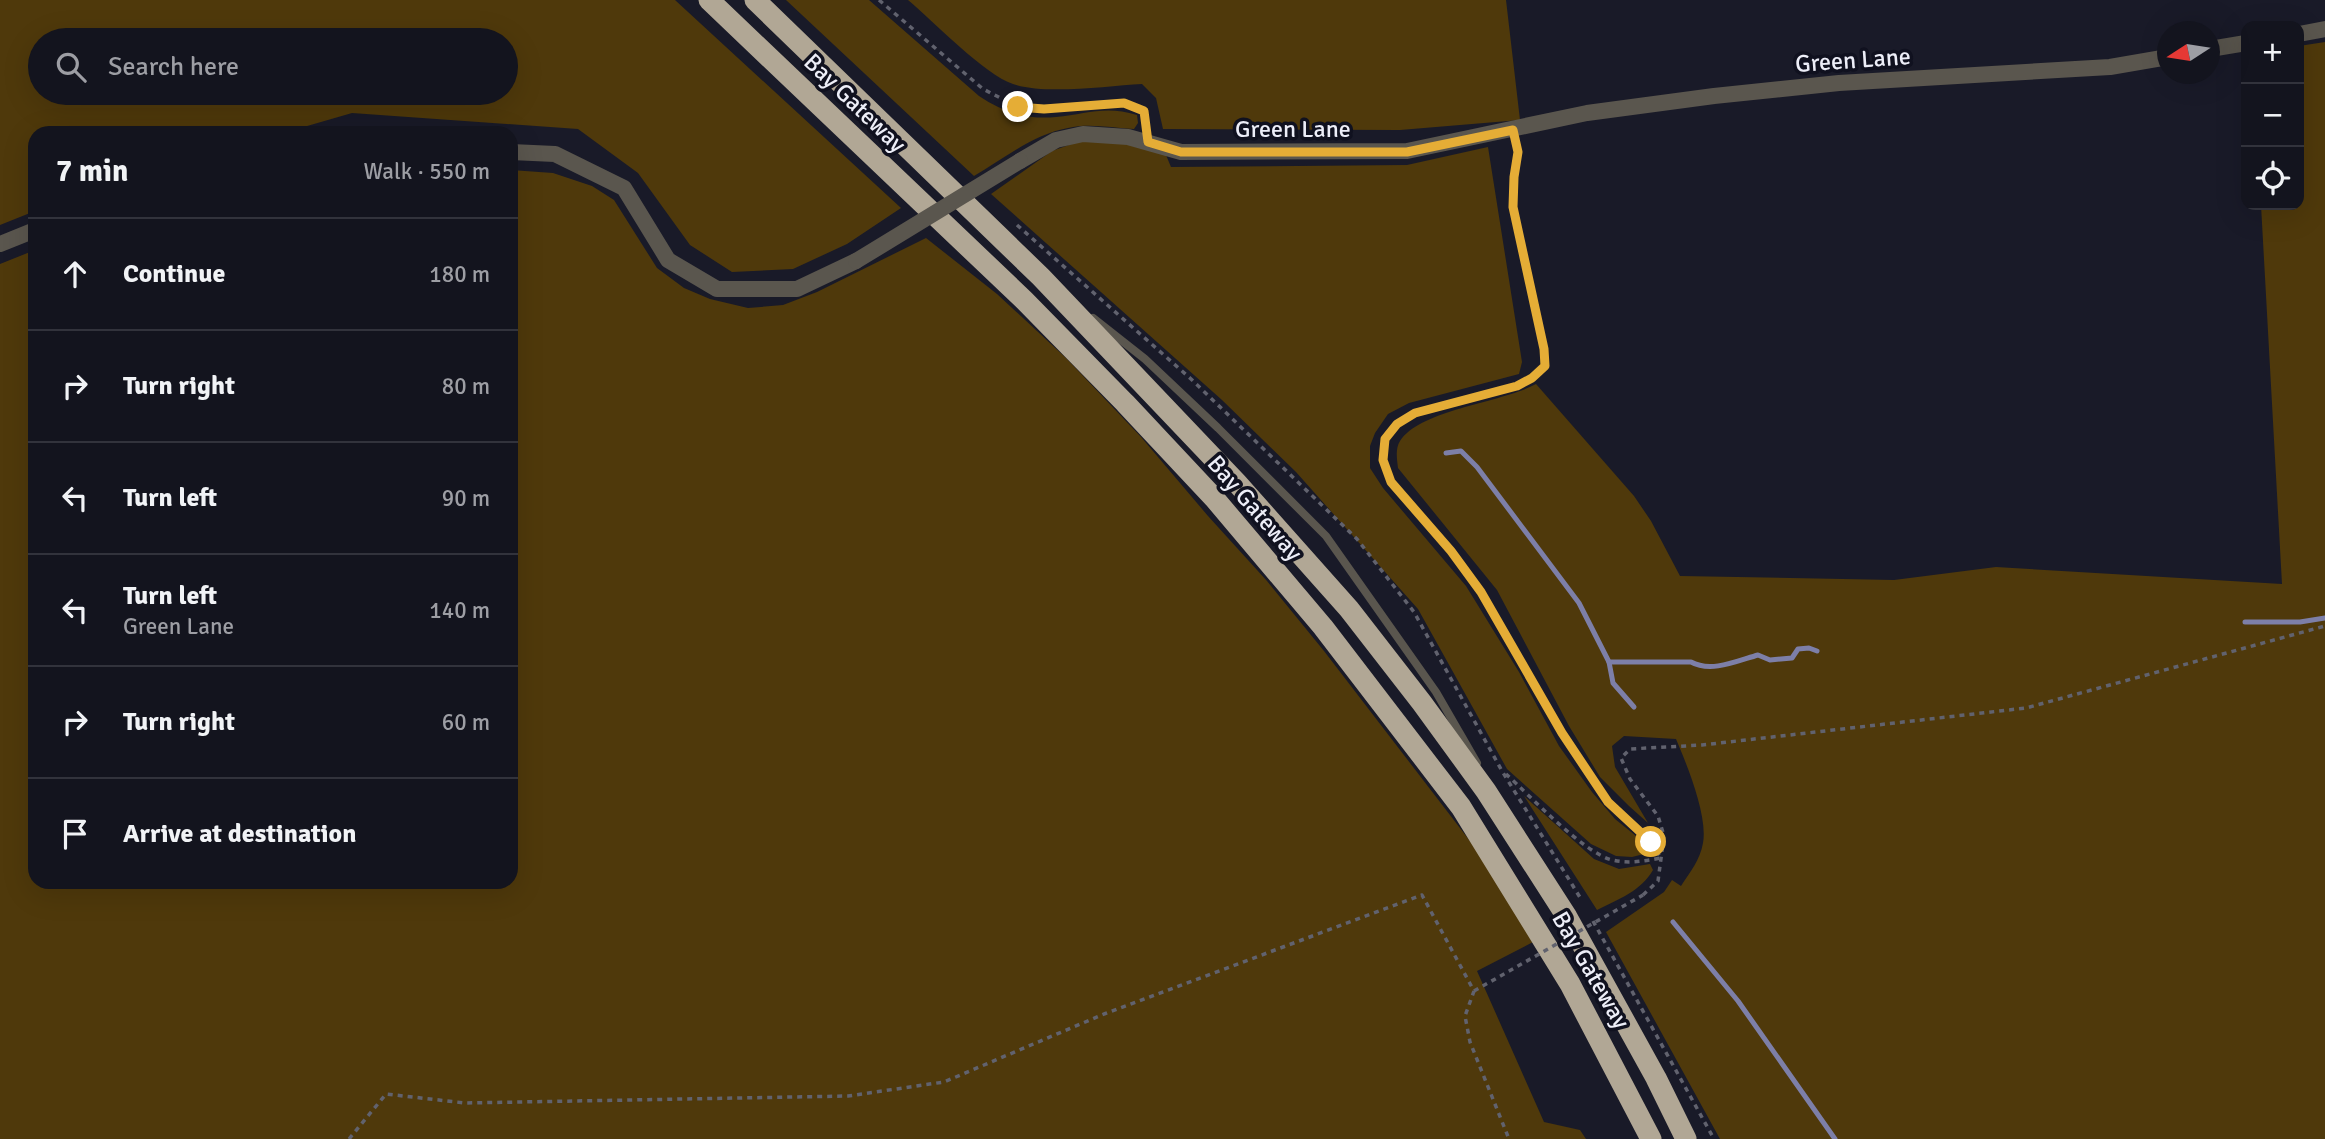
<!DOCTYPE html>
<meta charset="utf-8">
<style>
body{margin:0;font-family:Signika,sans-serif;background:#20212b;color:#f1f3f6}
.controls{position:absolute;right:21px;top:21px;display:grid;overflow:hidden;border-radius:14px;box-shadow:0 7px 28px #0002}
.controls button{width:63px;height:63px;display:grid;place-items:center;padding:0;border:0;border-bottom:2px solid #32333c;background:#13141e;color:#f1f3f6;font:35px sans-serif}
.compass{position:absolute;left:2157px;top:21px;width:63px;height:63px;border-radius:50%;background:#13141e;box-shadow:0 7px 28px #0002;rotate:258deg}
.stop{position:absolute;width:21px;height:21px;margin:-16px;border:5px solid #e5ad36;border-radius:50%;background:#fff}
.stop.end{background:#e5ad36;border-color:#fff;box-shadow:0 2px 7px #0008}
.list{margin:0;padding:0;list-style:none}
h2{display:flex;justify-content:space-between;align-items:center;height:91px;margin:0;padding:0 28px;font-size:30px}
h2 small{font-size:23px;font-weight:400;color:#9d9ea4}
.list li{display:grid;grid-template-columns:46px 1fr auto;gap:21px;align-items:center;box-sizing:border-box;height:112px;padding:0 28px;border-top:2px solid #32333c}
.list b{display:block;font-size:26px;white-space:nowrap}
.list p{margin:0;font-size:23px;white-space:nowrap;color:#9d9ea4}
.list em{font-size:23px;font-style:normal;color:#9d9ea4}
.icon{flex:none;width:38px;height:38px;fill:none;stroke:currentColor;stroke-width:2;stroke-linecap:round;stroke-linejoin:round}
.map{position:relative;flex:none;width:2325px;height:1139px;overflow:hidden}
.search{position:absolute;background:#13141e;box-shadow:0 7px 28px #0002;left:28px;top:28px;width:490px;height:77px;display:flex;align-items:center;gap:18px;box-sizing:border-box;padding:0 24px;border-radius:38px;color:#9d9ea4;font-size:26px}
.panel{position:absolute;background:#13141e;box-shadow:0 7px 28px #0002;left:28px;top:126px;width:490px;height:763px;border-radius:21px}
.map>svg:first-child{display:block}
.green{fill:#4f390b;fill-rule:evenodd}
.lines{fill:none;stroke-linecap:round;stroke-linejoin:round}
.stream{stroke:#7d7fa8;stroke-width:5}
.path{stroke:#61626e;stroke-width:3.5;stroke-dasharray:5 5;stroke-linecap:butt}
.lane{stroke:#5a564e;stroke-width:8}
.street{stroke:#5a564e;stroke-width:16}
.highway{stroke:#b1a795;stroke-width:21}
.path-bridge{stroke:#61626e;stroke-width:3.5;stroke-dasharray:5 5;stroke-linecap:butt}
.street-bridge{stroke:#5a564e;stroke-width:16}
.route{stroke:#e5ad36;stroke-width:9}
.labels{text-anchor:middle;stroke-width:7;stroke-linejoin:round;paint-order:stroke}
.street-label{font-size:24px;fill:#edeef8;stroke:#10111f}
</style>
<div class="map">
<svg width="2325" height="1139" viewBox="0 0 2325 1139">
<rect width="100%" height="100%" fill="#191a28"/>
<g class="green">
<path d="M0,0H675L901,208L847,244L793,269L732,272L690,245L638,173L578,129L352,113L283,133H35V211L0,225ZM506,40V93H40V40Z"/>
<path d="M786,0H869L979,96C1003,112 1028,120 1056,117C1086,114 1106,105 1137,115L1138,123L1134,129C1112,128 1089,123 1068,128C1034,134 1003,159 974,176Z"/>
<path d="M908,0H1506L1520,120L1400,130L1163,129L1156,98L1142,84C1107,86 1045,95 1013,84C985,75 933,21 908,0Z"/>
<path d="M2325,42V1139H1720L1606,932L1664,892L1672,880L1681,886C1690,872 1700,860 1703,843C1708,816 1687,765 1676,739L1624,736L1612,746L1615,767L1648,823L1629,806L1600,777L1569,726L1497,590L1398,468C1397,459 1395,449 1400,441C1421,409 1501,403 1536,384L1634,496L1651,521L1680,576L1894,580L1996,567L2282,584L2261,205H2299V46Z"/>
<polygon points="1080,141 1131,144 1166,155 1171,167 1407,165 1488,147 1522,362 1519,374 1409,403 1388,414 1375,433 1370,446 1370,468 1383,488 1466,586 1519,672 1559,746 1592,792 1615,819 1646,844 1648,853 1632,857 1616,856 1591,844 1507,769 1418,609 1296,472 1222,400 991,194 1052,151"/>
<polygon points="511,170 553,173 592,186 614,200 657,268 684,288 710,299 748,308 783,305 817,292 926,238 997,294 1066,358 1141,437 1208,516 1267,581 1324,651 1473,845 1533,942 1477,971 1544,1122 1580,1130 1586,1139 0,1139 0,264 35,250 35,882 511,882"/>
<path d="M1524,796L1594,859L1619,869L1650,864L1653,870C1641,891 1619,899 1597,910Z"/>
</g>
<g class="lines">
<g class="stream">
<path d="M1446,453L1461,451L1477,467L1579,603L1609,662H1691C1711,673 1737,661 1758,655L1770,660L1792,658L1798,649L1809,648L1817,651"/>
<polyline points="2245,622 2300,622 2325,618"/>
<polyline points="1609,662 1613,683 1634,707"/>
<polyline points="1673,922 1738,1001 1835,1139"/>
</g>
<g class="path">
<polyline points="879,0 983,89 1018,107 1044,109 1124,103 1144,111 1146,126"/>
<polyline points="1516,142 1518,152 1514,177 1513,207 1544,349 1545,366 1532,378 1517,386 1415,413 1397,424 1385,439 1383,459 1391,482 1451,551 1481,592 1562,733 1608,802 1651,842 1661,858"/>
<polyline points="1017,225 1191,379 1357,539 1414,612 1502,771 1581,899"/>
<path d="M1506,774C1530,796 1584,853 1612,860C1629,864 1644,861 1661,858"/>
<polyline points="1643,895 1658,881 1664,836 1658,816 1630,779 1621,758 1630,749 1702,745 2026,708 2325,626"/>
<polyline points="1593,921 1714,1139"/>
<polyline points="349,1139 386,1094 465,1103 848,1096 944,1082 1104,1014 1422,895 1474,991 1465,1016 1470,1042 1509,1139"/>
</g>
<polyline class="lane" points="1093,318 1145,359 1218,428 1326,536 1436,692 1477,763"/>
<g class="street">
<polyline points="2299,34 2325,29"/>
<polyline points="2210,49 2246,43"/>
<polyline points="511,152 555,154 624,188 668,260 717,289 797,289 856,261"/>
<polyline points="1020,161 1056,140 1083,134 1128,137 1181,152 1407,151 1587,113 1714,96 1839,83 2110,67 2168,57"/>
<polyline points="0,244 35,230"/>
</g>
<g class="highway">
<polyline points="709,0 1024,300 1125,403 1214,498 1323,627 1461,807 1570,984 1651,1139"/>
<polyline points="755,0 1041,277 1237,483 1349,609 1422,703 1486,791 1567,917 1656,1078 1686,1139"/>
</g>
<polyline class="path-bridge" points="1474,991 1643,895"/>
<polyline class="street-bridge" points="856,261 1020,161"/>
</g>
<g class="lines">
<polyline class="route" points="1018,107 1044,109 1124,103 1144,111 1148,142 1181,152 1407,152 1513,130 1518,152 1514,177 1513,207 1544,349 1545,366 1532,378 1517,386 1415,413 1397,424 1385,439 1383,460 1391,482 1451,551 1481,592 1562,733 1608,802 1651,842"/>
</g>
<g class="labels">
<g class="street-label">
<text transform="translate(1853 60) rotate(-4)" y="8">Green Lane</text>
<text transform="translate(855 103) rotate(44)" y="8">Bay Gateway</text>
<text x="1293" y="137">Green Lane</text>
<text transform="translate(1255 508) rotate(49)" y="8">Bay Gateway</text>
<text transform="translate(1591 970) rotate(60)" y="8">Bay Gateway</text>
</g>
</g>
</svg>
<div class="controls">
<button>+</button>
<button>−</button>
<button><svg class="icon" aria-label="locate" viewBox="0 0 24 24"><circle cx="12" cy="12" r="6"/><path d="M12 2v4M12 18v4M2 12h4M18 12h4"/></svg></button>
</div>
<svg class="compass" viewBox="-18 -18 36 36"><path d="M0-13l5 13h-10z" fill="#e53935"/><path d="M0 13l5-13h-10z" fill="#9d9ea4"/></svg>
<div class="stop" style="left:1651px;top:842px"></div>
<div class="stop end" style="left:1018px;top:107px"></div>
<div class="search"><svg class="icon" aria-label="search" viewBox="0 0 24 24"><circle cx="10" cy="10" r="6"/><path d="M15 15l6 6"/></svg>Search here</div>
<section class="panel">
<h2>7 min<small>Walk · 550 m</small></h2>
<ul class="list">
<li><svg class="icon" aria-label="ahead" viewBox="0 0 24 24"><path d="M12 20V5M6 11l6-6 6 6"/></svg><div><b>Continue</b></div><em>180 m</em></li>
<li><svg class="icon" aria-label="right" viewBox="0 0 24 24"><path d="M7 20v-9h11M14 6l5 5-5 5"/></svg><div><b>Turn right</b></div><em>80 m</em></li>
<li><svg class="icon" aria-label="left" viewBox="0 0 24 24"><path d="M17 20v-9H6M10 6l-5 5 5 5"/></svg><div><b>Turn left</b></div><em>90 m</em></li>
<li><svg class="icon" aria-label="left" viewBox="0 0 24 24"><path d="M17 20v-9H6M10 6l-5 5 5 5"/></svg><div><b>Turn left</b><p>Green Lane</p></div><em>140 m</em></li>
<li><svg class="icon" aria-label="right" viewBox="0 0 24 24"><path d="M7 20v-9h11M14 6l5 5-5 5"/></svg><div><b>Turn right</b></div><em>60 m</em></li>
<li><svg class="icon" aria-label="arrive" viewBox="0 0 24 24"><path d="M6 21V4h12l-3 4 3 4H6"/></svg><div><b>Arrive at destination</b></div></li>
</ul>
</section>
</div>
